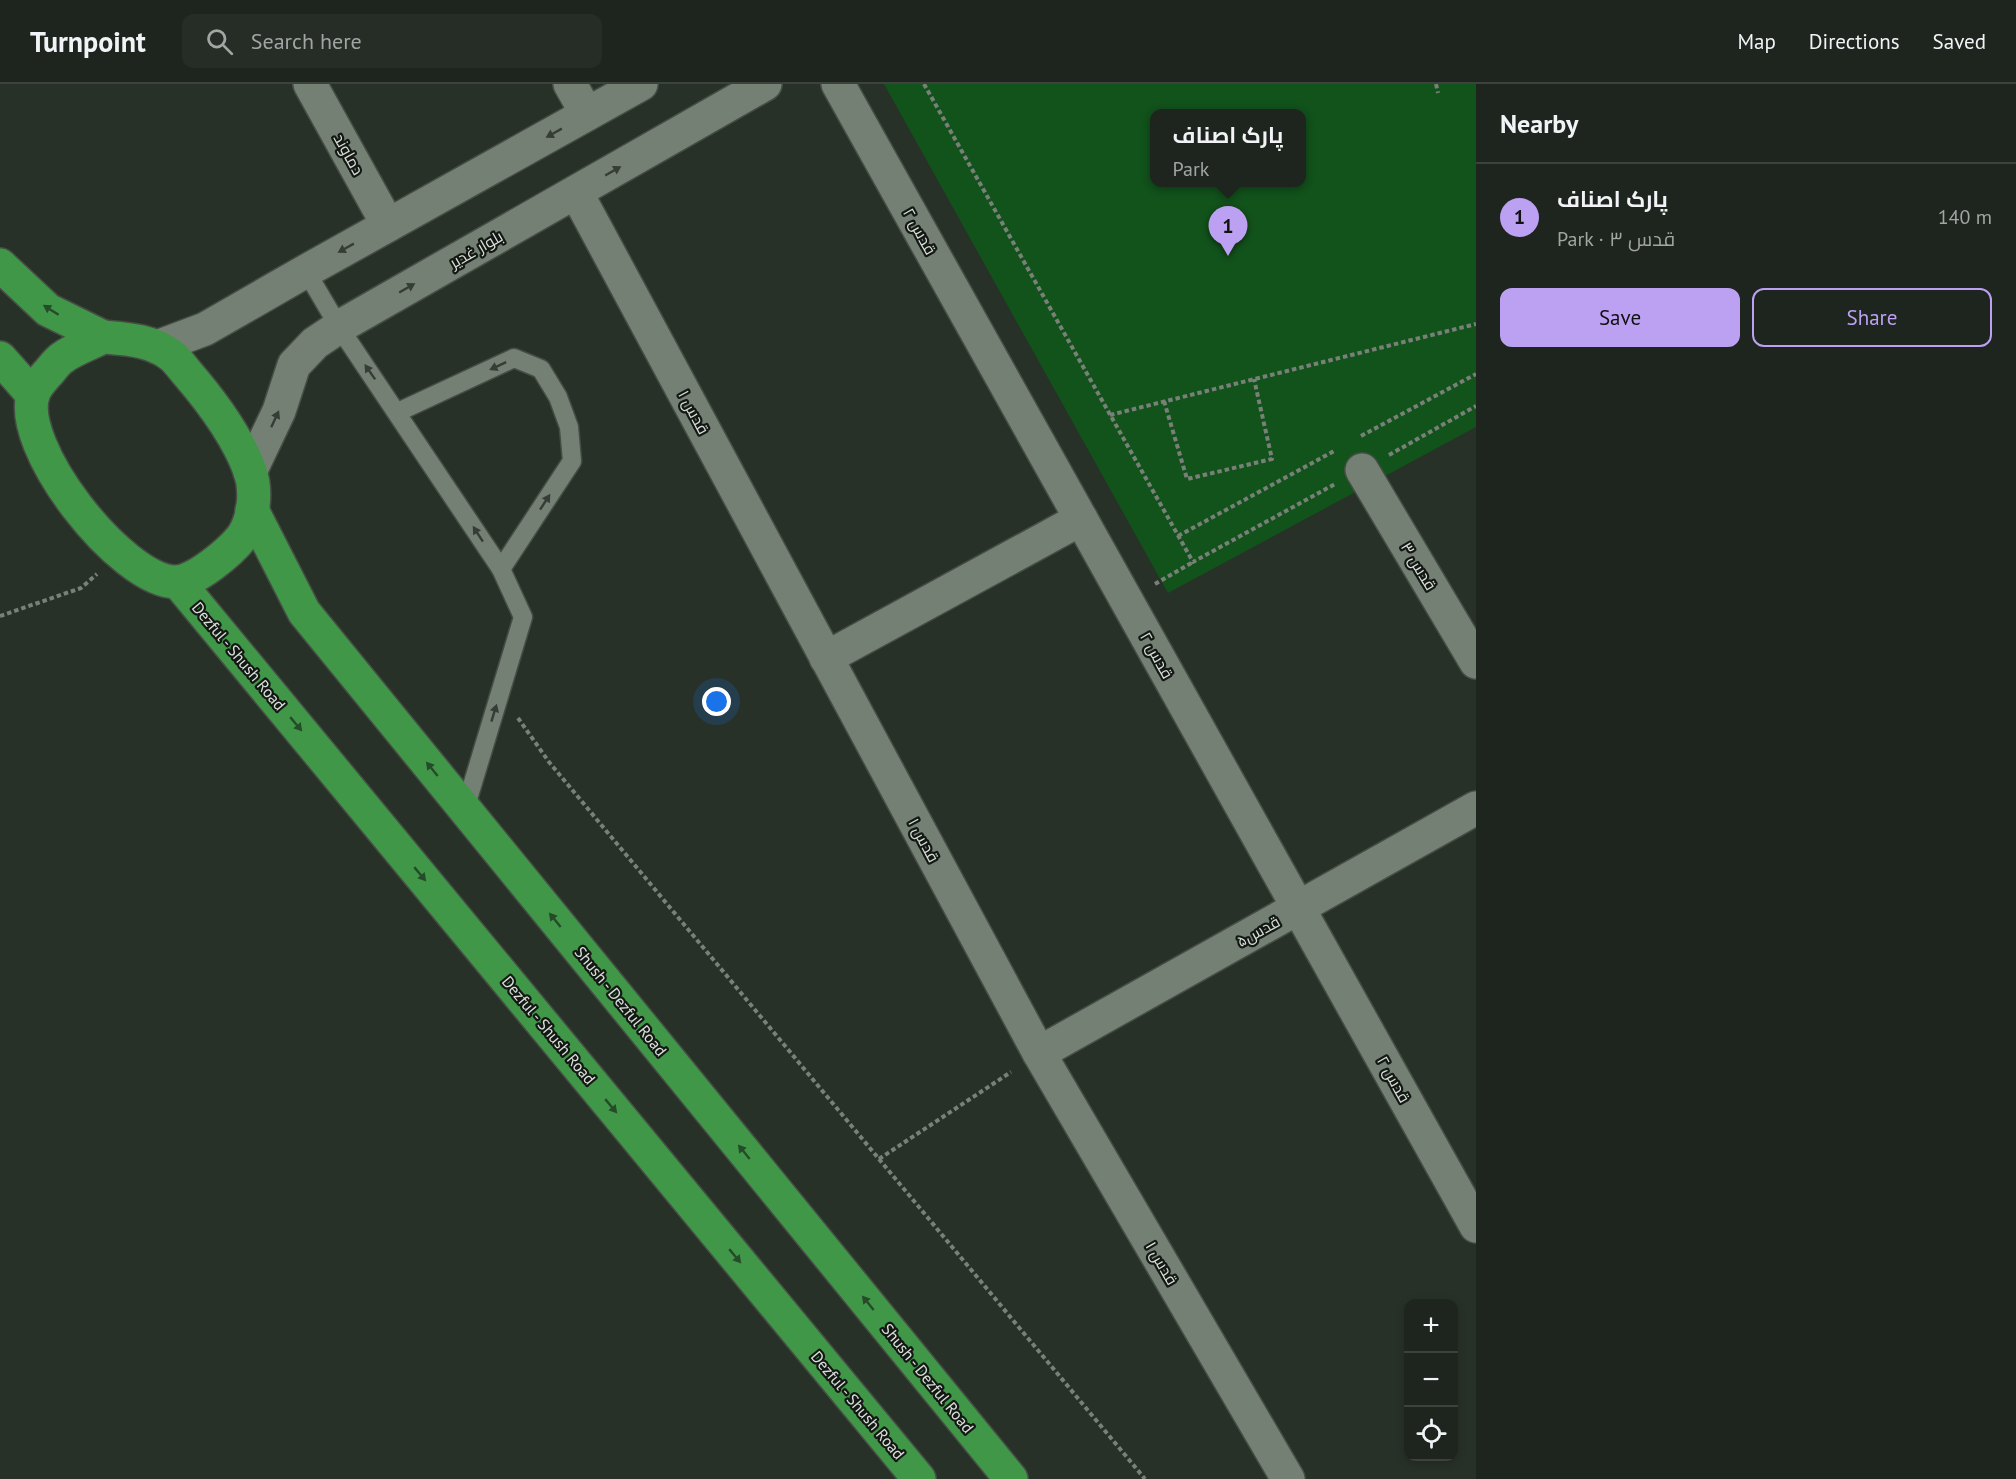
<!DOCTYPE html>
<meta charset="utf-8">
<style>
body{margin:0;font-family:"PT Sans",Cairo,sans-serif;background:#262d27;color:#f1f3f6}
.controls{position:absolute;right:18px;bottom:18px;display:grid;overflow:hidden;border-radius:12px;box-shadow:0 3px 9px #0003}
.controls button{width:54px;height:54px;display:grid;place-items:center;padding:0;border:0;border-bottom:2px solid #3c423c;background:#1e251e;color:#f1f3f6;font:30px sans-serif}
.you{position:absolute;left:717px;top:618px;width:21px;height:21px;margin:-15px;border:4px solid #fff;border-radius:50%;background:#1a73e8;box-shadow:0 0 0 9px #1a73e833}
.badge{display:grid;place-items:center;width:39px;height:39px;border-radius:50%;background:#bca0f2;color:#111;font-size:20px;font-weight:700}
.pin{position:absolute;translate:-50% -50px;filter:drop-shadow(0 2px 3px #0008)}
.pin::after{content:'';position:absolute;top:32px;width:21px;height:18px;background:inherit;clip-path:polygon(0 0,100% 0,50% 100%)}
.popup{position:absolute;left:1150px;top:25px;width:156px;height:78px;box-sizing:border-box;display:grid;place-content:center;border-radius:12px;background:#1e251e;filter:drop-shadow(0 2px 4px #0005);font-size:20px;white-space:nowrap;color:#a1a5a4}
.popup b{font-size:22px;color:#f1f3f6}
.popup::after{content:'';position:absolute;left:50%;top:100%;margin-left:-12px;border:12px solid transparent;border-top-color:#1e251e}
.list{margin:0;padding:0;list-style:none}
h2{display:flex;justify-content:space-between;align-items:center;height:78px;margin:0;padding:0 24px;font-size:26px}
h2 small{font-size:20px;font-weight:400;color:#a1a5a4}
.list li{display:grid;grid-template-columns:39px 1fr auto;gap:18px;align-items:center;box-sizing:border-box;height:108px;padding:0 24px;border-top:2px solid #3c423c}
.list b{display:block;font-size:22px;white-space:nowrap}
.list p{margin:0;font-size:20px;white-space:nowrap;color:#a1a5a4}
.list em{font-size:20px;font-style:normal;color:#a1a5a4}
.actions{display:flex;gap:12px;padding:18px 24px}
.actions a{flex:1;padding:14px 0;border:2px solid #bca0f2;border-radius:12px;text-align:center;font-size:21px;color:#bca0f2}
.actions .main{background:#bca0f2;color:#111}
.icon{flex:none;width:33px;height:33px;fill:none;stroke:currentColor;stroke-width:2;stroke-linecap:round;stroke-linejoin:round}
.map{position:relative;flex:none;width:1476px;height:1395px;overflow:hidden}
header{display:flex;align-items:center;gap:36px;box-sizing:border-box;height:84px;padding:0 30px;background:#1e251e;border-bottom:2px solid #3c423c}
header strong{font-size:28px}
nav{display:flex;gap:33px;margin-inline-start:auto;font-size:21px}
.search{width:420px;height:54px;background:#262d27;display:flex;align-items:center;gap:15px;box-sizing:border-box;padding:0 21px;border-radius:12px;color:#a1a5a4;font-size:22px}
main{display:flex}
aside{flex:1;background:#1e251e}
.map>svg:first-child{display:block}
.green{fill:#12521b;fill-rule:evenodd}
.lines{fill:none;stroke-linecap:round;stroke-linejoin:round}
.lane-casing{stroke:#454d45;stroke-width:21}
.street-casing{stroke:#454d45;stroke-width:36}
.secondary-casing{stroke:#454d45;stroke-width:36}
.highway-casing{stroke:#454d45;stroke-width:36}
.path{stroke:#788078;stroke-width:4;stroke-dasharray:4.5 3;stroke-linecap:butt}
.lane{stroke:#758075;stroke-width:18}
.street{stroke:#758075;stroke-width:33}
.secondary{stroke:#758075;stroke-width:33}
.highway{stroke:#409748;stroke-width:33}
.oneway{fill:#363c36}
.oneway2{fill:#264b29}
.labels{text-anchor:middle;stroke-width:4.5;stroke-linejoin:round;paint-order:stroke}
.street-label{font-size:16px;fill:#dae1da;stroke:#141814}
</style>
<header>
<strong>Turnpoint</strong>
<div class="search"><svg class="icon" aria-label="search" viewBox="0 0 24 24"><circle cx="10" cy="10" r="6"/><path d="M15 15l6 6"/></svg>Search here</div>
<nav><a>Map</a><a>Directions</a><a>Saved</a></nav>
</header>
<main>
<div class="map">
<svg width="1476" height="1395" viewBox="0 0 1476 1395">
<rect width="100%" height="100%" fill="#283128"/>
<path class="green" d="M884,0H1476V343L1168,509ZM1154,30H1302V98H1154Z"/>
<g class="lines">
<g class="lane-casing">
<g id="lane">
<polyline points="306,187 339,243 501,485 523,533 465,725"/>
<polyline points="398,328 514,274 541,285 558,313 569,343 572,377 501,485"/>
</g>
</g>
<g class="street-casing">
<g id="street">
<polyline points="310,0 388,141"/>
<polyline points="570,0 587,30"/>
<polyline points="838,0 1476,1142"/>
<polyline points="576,108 1039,969 1288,1395"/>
<polyline points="1362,386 1476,578"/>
<polyline points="826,574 1081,435"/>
<polyline points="1039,969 1476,724"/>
</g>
</g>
<g class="secondary-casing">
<g id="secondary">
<polyline points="157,263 205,245 306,187 641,0"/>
<polyline points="250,388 279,327 294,281 315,259 339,243 765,0"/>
</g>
</g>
<g class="highway-casing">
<g id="highway">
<polyline points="0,181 48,226 103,253"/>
<path d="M103,253C127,255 152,256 172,272C177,276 182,283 187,289C212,318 237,351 250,387C257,407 254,436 242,453C230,468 196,497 176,498C122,498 13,360 34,308C37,301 42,296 47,290C52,285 56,278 62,274C74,265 90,260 103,253Z"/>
<polyline points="0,274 32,310"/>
<polyline points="252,426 304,528 1011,1395"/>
<polyline points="178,498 919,1395"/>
</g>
</g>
<g class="path">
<polyline points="924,0 1193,478 1335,400"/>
<polyline points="1436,0 1438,9"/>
<polyline points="1164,317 1187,395 1272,375 1254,295"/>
<polyline points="1110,331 1476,240"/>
<polyline points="1361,352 1476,290"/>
<polyline points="1389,371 1476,322"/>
<polyline points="1178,452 1336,366"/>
<polyline points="1155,500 1193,478"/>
<polyline points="0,532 81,504 97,490"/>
<polyline points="518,634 549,678 1145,1395"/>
<polyline points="879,1075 1011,988"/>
</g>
<use href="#lane" class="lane"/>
<use href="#street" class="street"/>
<use href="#secondary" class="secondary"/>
<use href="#highway" class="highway"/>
</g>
<defs><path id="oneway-solid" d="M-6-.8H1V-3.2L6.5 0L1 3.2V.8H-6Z" transform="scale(1.5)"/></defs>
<g class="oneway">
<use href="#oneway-solid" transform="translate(554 49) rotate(151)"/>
<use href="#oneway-solid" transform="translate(613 87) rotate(-30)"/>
<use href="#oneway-solid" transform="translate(346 164) rotate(151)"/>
<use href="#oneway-solid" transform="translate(407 204) rotate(-30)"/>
<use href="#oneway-solid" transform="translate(498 282) rotate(155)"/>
<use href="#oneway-solid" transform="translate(370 288) rotate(-125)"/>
<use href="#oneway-solid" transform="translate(275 335) rotate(-65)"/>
<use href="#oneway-solid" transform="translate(545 418) rotate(-57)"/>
<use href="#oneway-solid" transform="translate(478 450) rotate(-123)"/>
<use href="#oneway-solid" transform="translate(494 629) rotate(-73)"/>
</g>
<g class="oneway2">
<use href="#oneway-solid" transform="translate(51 226) rotate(-148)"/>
<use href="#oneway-solid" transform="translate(296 640) rotate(50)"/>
<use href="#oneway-solid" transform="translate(432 685) rotate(-129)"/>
<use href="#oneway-solid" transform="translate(420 790) rotate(50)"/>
<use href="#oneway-solid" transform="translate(555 836) rotate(-129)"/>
<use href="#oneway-solid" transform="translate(611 1022) rotate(50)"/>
<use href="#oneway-solid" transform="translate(744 1068) rotate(-129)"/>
<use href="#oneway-solid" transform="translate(735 1172) rotate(50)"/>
<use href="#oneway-solid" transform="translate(868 1219) rotate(-129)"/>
</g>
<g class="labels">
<g class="street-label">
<text transform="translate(349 70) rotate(61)" y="6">دماوند</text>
<text transform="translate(920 147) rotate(61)" y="6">قدس ۲</text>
<text transform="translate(476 165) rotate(-30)" y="6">بلوار غدیر</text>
<text transform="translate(694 328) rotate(62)" y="6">قدس ۱</text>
<text transform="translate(1419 482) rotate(59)" y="6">قدس ۳</text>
<text transform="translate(1157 571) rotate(61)" y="6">قدس ۲</text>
<text transform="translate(239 572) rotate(50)" y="6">Dezful - Shush Road</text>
<text transform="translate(924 756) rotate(62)" y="6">قدس ۱</text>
<text transform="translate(1258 847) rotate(-29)" y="6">قدس۵</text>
<text transform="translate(621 917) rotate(51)" y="6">Shush - Dezful Road</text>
<text transform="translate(549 946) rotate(50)" y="6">Dezful - Shush Road</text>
<text transform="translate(1394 995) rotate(61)" y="6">قدس ۲</text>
<text transform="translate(1162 1179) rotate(60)" y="6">قدس ۱</text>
<text transform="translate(928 1294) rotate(51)" y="6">Shush - Dezful Road</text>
<text transform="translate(858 1321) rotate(50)" y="6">Dezful - Shush Road</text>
</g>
</g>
</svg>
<div class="controls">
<button>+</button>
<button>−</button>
<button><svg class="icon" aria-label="locate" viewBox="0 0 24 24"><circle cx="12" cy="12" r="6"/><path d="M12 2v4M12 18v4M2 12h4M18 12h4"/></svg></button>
</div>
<div class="you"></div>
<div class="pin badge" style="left:1228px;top:172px">1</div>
<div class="popup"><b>پارک اصناف</b>Park</div>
</div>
<aside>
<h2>Nearby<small></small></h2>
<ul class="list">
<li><span class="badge">1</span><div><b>پارک اصناف</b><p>Park · قدس ۳</p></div><em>140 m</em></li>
</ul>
<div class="actions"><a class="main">Save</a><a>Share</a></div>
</aside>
</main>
